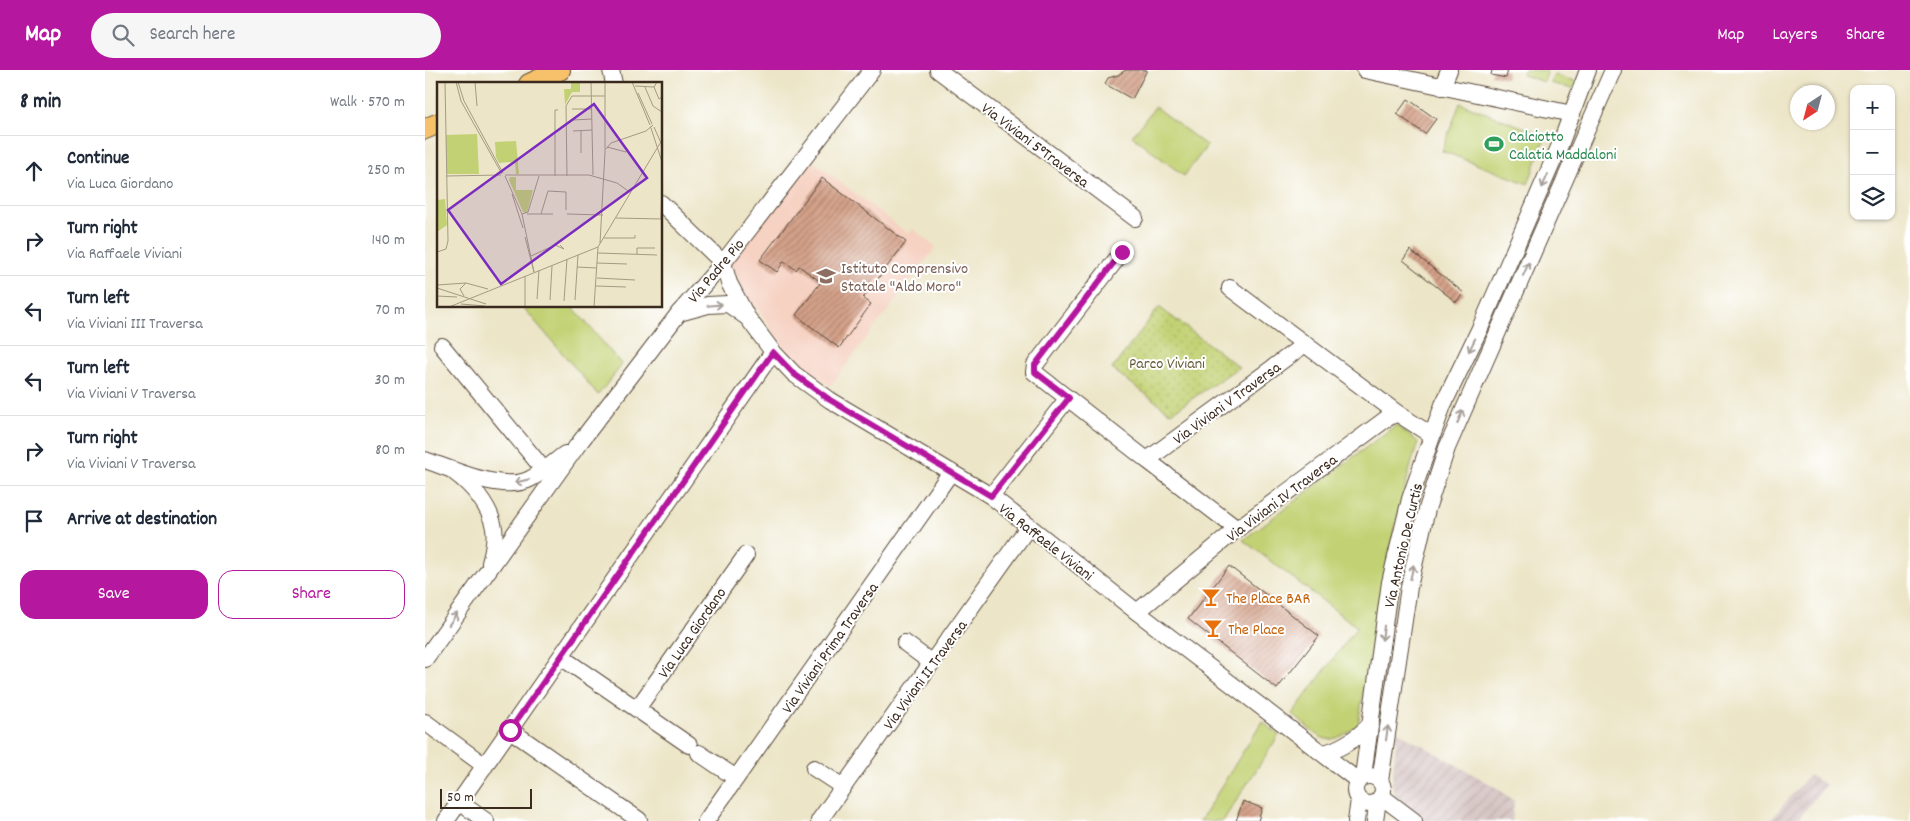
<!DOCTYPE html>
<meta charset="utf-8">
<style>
body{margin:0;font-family:Dekko,sans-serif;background:#f6f6f7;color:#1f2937}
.controls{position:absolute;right:15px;top:15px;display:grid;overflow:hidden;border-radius:10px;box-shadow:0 1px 4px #0004}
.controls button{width:45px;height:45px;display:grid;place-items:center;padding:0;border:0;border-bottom:1px solid #e0e1e3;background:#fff;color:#1f2937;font:25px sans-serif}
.compass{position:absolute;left:1365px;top:15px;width:45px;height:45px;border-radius:50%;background:#fff;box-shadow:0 1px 4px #0004;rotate:216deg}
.scale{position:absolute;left:15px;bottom:12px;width:92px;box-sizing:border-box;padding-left:5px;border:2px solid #3b2a1e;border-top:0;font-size:14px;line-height:18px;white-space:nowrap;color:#3b2a1e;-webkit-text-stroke:4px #fff;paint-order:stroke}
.stop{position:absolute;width:15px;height:15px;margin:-11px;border:4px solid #b5179e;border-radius:50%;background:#fff}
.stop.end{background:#b5179e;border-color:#fff;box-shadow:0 1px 5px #0008}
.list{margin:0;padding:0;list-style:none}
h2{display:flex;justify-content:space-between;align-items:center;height:65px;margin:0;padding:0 20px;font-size:21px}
h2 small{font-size:16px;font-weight:400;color:#747a83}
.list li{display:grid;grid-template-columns:32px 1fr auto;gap:15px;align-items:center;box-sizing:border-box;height:70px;padding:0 20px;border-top:1px solid #e0e1e3}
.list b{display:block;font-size:19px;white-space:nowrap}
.list p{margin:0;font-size:16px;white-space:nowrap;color:#747a83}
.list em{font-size:16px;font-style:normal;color:#747a83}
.actions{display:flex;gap:10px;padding:15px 20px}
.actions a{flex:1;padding:11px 0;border:1px solid #b5179e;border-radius:15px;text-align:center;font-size:18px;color:#b5179e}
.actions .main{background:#b5179e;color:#fff}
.icon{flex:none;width:28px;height:28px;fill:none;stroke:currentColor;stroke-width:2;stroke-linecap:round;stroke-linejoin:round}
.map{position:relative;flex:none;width:1485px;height:751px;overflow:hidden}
header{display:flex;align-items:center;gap:30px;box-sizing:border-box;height:70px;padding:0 25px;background:#b5179e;color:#fff}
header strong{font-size:24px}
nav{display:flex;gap:28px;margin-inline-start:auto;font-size:18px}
.search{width:350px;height:45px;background:#f6f6f7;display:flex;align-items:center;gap:12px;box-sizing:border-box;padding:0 18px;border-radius:28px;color:#747a83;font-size:19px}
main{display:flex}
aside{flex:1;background:#fff}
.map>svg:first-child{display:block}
.built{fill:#f6d2c3}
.industrial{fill:url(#industrial-furrows)}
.grass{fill:#c2d173;stroke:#7e7e48}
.park{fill:url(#park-dots);stroke:#7e7e48}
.building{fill:url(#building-hatch)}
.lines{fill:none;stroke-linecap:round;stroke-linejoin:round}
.minor-casing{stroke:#564637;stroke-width:18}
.major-casing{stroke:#564637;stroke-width:22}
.minor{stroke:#fff;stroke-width:16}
.major{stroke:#f6c16b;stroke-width:20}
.oneway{stroke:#a79f9a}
.route{stroke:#b5179e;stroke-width:6}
.labels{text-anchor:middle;stroke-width:4;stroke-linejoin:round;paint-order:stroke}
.leisure-label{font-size:16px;fill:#27864d;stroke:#fff;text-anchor:start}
.street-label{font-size:16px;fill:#3b2a1e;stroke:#fff}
.education-label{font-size:16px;fill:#785e54;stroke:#fff;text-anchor:start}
.park-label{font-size:16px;fill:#645c38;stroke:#fff}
.food-label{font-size:16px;fill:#c56008;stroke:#fff;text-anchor:start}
.inset-road{fill:none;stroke:#a59a83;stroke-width:1}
.view{fill:#7b2cbf;fill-opacity:0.15;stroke:#7b2cbf;stroke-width:2.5}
.inset-edge{fill:none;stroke:#3b2a1e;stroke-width:2.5}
</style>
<header>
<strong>Map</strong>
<div class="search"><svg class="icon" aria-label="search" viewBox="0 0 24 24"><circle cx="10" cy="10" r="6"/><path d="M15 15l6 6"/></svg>Search here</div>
<nav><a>Map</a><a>Layers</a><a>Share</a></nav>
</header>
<main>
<aside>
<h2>8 min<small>Walk · 570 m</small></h2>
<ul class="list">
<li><svg class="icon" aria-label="ahead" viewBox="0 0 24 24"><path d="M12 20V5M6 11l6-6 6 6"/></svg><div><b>Continue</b><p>Via Luca Giordano</p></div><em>250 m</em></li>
<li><svg class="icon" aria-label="right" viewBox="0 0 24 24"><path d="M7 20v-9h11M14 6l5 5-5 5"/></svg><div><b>Turn right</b><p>Via Raffaele Viviani</p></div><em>140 m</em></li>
<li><svg class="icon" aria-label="left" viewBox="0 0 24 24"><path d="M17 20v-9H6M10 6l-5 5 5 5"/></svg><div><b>Turn left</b><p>Via Viviani III Traversa</p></div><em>70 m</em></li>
<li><svg class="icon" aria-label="left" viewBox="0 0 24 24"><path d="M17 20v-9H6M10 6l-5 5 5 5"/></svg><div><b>Turn left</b><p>Via Viviani V Traversa</p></div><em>30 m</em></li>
<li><svg class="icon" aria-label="right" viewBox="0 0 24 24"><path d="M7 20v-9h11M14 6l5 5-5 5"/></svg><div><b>Turn right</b><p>Via Viviani V Traversa</p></div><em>80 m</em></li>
<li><svg class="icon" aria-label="arrive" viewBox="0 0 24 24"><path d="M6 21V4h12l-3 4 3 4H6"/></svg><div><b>Arrive at destination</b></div></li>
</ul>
<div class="actions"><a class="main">Save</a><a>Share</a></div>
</aside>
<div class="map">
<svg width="1485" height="751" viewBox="0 0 1485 751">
<defs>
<pattern id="industrial-furrows" width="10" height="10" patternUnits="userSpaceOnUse" patternTransform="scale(1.25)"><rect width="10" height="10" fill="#d1bfbd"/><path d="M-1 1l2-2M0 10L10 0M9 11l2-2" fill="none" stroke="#b4a4a2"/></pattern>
<pattern id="park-dots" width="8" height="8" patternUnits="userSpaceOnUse" patternTransform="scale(1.25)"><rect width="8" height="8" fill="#c2d173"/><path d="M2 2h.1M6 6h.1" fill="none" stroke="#a8b463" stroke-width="1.8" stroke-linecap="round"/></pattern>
<pattern id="building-hatch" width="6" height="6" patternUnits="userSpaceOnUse" patternTransform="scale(1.25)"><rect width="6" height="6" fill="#d4a189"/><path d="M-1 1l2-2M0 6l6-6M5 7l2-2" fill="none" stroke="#ad836f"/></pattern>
</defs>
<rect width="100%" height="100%" fill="#fff"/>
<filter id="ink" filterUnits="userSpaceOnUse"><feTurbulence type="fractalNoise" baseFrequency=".02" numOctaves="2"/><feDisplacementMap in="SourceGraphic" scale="10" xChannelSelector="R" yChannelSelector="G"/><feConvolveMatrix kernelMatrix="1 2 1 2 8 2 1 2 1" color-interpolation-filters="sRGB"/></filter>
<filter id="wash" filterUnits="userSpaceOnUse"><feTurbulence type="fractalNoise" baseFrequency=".0096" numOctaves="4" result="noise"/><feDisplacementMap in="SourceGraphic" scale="20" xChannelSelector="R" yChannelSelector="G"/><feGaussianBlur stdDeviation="1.12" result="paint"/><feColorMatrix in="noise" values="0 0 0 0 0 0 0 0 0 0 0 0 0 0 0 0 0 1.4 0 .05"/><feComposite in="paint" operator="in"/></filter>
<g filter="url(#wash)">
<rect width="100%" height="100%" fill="#ece5c7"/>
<polygon class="built" points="385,89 483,164 488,159 511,177 405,316 375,295 361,279 318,220 305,193"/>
<g class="industrial">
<polygon points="972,661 1072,718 1089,731 1087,751 996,751 973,732 969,725 967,713"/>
<polygon points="1384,705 1401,715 1371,751 1345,751"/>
</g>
<g class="grass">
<polygon points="1099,0 1121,0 1122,4 1119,12 1097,5"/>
<polygon points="1131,5 1152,12 1148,19 1125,13 1128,7"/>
<polygon points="1035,33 1121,66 1103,114 1017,81"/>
<polygon points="730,37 782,76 759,106 707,66"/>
<polygon points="97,236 147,236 197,295 173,325"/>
<path d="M971,355L993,372C964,464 949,559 933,655C899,681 897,668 867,644L932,557L818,470Z"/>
<polygon points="837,651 854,665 798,751 775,751"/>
</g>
<polygon class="park" points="734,237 814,297 746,343 687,299"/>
<g id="blocks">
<g class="building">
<polygon points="701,0 722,0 707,29 680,14 683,8 693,5"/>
<polygon points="1067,0 1083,0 1081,8 1066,5"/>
<polygon points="983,29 1011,49 1000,64 972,44"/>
<polygon points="397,108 481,172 438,228 446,234 414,278 371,245 396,212 374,196 371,200 359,191 352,202 335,190"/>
<polygon points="985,180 1039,223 1031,232 978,190"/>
<polygon points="804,496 894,566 852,619 763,549"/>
<polygon points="818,731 837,738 833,751 811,751"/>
</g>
</g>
</g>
<g filter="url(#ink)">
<use href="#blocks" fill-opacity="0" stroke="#564637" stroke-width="1"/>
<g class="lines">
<g class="minor-casing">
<g id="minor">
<polyline points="186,0 189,14"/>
<polyline points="513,0 710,148"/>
<polyline points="940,0 1147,44"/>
<polyline points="1017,17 1024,0"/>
<polyline points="236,133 298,193 304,213 322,247 348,282 369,304 405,330 566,426 712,542 932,710"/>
<polyline points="697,182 610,295 609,302 722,390 880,274"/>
<polyline points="805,218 972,343"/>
<polyline points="254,243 283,235 303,234 320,246"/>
<polyline points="17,276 119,400"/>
<path d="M0,390C27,399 78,423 105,409C117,403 129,392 140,384"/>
<polyline points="722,390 812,459"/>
<path d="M29,402C47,415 65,436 69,458C71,470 68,482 65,493"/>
<polyline points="566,426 643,328"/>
<polyline points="712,542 812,459 961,349 972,343 1006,365"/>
<polyline points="480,573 507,593"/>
<polyline points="136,587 264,675"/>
<polyline points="0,589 152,376 254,243 298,193 447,0"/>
<polyline points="212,639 321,485"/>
<polyline points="0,652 60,696"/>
<polyline points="85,660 214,750"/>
<polyline points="274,683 311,708"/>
<path d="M898,683C917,679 932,668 946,654"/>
<polyline points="389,698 418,717"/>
<circle cx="944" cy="720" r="14"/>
<polyline points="938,706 965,512 985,429 1018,335 1056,256 1135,75 1163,0"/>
<polyline points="955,711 984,517 1002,439 1022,378 1188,0"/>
<polyline points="956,726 989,751"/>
<polyline points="34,732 61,751"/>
<polyline points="21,751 348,282"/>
<polyline points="281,751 526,402"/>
<polyline points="394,751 604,456"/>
<polyline points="931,751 934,730"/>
<polyline points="950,751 953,730"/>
</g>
</g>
<g class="major-casing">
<g id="major">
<polyline points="104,14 135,0"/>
<polyline points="0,59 14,53"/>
</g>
</g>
<use href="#minor" class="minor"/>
<use href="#major" class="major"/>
</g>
<defs><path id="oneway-shaft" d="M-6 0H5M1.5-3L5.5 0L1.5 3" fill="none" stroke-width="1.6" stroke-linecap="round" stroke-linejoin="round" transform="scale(1.25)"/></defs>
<g class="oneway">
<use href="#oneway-shaft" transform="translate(1120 111) rotate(114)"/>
<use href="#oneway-shaft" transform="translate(1101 199) rotate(-66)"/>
<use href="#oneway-shaft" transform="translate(290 235) rotate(-5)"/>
<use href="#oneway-shaft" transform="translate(1047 275) rotate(116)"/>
<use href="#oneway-shaft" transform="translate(1035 347) rotate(-68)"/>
<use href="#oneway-shaft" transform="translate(97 411) rotate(166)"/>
<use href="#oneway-shaft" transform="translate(987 502) rotate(-77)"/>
<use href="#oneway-shaft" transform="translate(28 549) rotate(-55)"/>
<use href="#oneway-shaft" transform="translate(958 563) rotate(98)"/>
<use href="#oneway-shaft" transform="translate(962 663) rotate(-82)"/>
</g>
</g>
<g class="lines" filter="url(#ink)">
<polyline class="route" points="85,660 348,282 369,304 405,330 566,426 644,328 610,302 610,295 697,182"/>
</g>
<defs>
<g id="stadium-bare" transform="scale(1.5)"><path d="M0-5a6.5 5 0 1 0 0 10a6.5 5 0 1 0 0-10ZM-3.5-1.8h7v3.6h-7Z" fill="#2e9e5b" stroke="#fff" stroke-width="2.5" paint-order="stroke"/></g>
<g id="school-bare" transform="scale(1.5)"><path d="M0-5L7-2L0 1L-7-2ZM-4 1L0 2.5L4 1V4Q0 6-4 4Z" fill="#8d6e63" stroke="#fff" stroke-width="2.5" paint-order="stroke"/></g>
<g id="bar-bare" transform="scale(1.5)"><path d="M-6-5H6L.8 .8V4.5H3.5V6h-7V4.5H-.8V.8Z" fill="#e8710a" stroke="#fff" stroke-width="2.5" paint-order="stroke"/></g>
</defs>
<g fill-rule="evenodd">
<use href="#stadium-bare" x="1069" y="74"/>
<use href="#school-bare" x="401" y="206"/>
<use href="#bar-bare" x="786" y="527"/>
<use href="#bar-bare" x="788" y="558"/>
</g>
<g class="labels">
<g class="leisure-label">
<text x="1084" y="71">Calciotto<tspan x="1084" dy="18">Calatia Maddaloni</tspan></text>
</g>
<g class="street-label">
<text transform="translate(611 74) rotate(37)" y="6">Via Viviani 5°Traversa</text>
<text transform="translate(290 200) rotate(-50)" y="6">Via Padre Pio</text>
<text transform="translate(801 332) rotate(-36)" y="6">Via Viviani V Traversa</text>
<text transform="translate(856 427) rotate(-37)" y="6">Via Viviani IV Traversa</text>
<text transform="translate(622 471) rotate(38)" y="6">Via Raffaele Viviani</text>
<text transform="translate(977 475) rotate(-77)" y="6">Via Antonio De Curtis</text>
<text transform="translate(266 562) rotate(-55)" y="6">Via Luca Giordano</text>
<text transform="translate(404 577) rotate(-55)" y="6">Via Viviani Prima Traversa</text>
<text transform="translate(499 604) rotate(-54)" y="6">Via Viviani II Traversa</text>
</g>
<g class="education-label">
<text x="416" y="203">Istituto Comprensivo<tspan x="416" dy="18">Statale "Aldo Moro"</tspan></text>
</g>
<g class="park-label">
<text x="742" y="298">Parco Viviani</text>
</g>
<g class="food-label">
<text x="801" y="533">The Place BAR</text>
<text x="803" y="564">The Place</text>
</g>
</g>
<g transform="translate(12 12)">
<rect width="225" height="225" fill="#ece5c7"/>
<path d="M134,0H143V10H135L128,23L127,7H134ZM40,52L42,92H10L9,53ZM79,59L82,92H79L78,79L74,80L75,83L73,80L62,81L59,75L58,60ZM73,95H79V108H96L90,131L86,130L72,98ZM8,117L10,143L0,150V118Z" fill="#c2d173"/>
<path class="inset-road" d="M19,0L24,19L65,92M21,0L27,19L66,91M38,0L40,24M154,0L156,93M195,0L213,43M198,4L217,5L220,0M208,5L216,24L225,30M217,5L222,17L225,15M201,11L215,42M135,27H155M136,38L155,37M217,45L224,61M214,46L225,80M136,49L155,48M144,49V71M170,65L189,70M169,67L174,61L209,49L216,43L213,46M68,93H152L180,101L194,111M9,94L64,93M68,94L85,132L97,190M118,94V28H121M130,94L129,24L135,14H168M75,112L86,146M85,132L91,130L102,94M90,132H116M104,132L111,109L129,110V128M130,132L166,133M179,136L225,137M224,136L225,103M225,142V192M88,155L97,190M167,156H198V153M163,161L168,70V0M0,170L9,167L11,159L8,0M161,171L220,173M200,172V166H218M94,174L118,163L127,167L123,163M160,181L190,182M140,185L160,186M88,194V225M160,196L198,198M0,203L29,201M159,204L189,205M0,206L49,222M0,214L20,215M27,214L23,207L29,201L51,207M100,217L102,188M113,218L115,184M138,218L141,173M127,219L130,177M24,222L48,224M12,225L161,165L225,58M157,225L161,165"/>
<path class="view" d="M157,22L210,96L64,202L11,128Z"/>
<rect width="225" height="225" class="inset-edge"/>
</g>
</svg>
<div class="controls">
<button>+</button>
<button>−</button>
<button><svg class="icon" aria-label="layers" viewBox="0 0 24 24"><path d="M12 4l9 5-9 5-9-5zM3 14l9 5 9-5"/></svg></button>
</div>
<svg class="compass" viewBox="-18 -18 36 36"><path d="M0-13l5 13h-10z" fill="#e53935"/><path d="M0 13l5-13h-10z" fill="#747a83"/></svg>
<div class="scale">50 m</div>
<div class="stop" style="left:85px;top:660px"></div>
<div class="stop end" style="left:697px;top:182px"></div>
</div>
</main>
